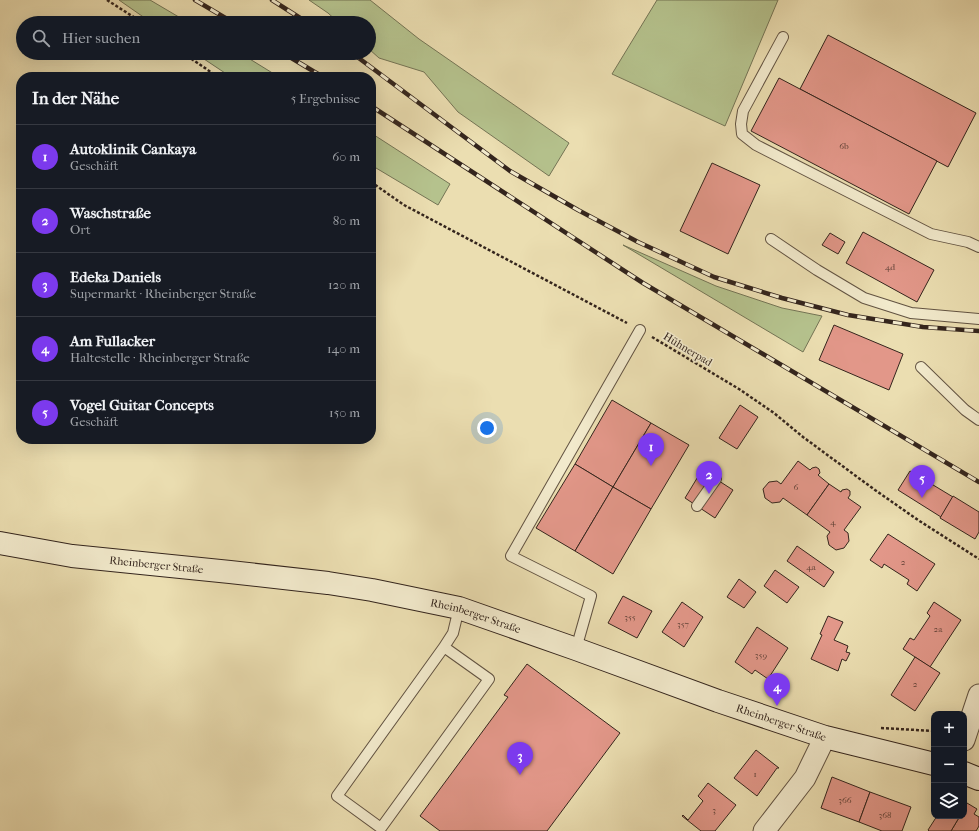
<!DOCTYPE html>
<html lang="de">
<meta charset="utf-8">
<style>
body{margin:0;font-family:"IM FELL French Canon",serif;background:#20242c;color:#f1f3f6}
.controls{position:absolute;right:12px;bottom:12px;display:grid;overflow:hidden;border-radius:8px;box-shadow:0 4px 16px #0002}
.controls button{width:36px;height:36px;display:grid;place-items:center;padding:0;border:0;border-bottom:1px solid #363941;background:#171b24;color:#f1f3f6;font:20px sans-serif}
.you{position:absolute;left:487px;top:428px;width:14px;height:14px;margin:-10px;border:3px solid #fff;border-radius:50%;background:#1a73e8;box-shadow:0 0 0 6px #1a73e833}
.badge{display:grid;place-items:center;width:26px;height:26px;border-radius:50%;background:#7c3aed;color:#fff;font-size:13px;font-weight:700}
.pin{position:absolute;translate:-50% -33px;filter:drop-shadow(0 1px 2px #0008)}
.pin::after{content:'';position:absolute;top:21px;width:14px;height:12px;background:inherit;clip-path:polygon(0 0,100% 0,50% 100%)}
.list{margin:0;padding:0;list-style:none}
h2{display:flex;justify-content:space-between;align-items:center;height:52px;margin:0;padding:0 16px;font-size:17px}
h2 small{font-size:13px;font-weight:400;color:#9ea1a6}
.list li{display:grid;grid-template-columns:26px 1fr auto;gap:12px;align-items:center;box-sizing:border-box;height:64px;padding:0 16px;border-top:1px solid #363941}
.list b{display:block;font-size:15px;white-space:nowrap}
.list p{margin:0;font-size:13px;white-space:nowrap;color:#9ea1a6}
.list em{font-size:13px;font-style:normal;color:#9ea1a6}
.icon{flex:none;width:22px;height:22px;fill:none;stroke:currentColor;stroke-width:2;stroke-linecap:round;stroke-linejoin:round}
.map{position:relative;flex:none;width:979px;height:831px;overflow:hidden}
.search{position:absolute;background:#171b24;box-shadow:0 4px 16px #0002;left:16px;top:16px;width:360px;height:44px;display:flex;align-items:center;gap:10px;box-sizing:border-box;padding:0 14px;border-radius:22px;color:#9ea1a6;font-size:15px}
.panel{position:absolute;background:#171b24;box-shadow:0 4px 16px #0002;left:16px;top:72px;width:360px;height:372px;border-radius:16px}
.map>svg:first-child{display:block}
.green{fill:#b5c28d;stroke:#747455}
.building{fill:#e29789;stroke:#34251d}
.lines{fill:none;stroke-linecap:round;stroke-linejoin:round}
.lane-casing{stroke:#625342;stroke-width:12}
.street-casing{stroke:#625342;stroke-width:23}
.secondary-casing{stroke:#34251d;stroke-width:24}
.path{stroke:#34251d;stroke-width:2.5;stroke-dasharray:3 2;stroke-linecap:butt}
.lane{stroke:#f2eacc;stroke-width:10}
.street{stroke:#f2eacc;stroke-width:21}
.secondary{stroke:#f2eacc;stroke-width:22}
.rail-casing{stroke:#34251d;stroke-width:4.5}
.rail{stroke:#f2eacc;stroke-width:3;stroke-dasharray:9;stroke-linecap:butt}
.labels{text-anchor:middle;stroke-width:3;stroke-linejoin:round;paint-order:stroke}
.number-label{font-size:9px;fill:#604238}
.street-label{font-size:11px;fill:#34251d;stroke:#f2eacc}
</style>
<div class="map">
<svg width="979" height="831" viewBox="0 0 979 831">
<rect width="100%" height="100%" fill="#ebdeb1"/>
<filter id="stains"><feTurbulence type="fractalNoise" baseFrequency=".005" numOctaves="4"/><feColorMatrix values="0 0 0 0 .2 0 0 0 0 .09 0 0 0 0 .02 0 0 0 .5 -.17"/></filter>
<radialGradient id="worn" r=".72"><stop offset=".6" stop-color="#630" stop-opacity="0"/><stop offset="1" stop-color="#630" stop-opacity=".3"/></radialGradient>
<g class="green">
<polygon points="119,0 150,0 189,23 152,23"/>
<polygon points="309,0 370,0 419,39 569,143 549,176 458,112 424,72 379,58 369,49 369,23 339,23 328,13"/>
<polygon points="657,0 778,0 725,126 612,74"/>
<polygon points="195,53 240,53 279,77 231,77"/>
<polygon points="371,133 450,184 438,205 371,165"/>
<polygon points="623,245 716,286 782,308 822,316 803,352"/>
</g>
<g class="building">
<polygon points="828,35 976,113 948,167 800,89"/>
<polygon points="779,78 937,161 909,214 751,131"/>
<polygon points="712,163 760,185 728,254 680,231"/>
<polygon points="863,232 934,270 917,302 846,263"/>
<polygon points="830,233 845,242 838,254 822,245"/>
<polygon points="834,325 903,354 889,390 819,360"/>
<polygon points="612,400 651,423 613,487 575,464"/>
<polygon points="740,405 758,417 737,449 719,438"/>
<polygon points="651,423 689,445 651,509 613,487"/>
<polygon points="798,461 810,470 812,468 816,467 819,469 820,473 818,475 829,484 807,515 783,498 780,502 772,503 765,498 763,489 769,482 777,481 781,484"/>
<polygon points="575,464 613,487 575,551 536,528"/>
<polygon points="702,470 733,490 715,518 685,498"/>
<polygon points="910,471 953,497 941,517 898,490"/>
<polygon points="829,484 841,492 842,490 847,489 850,491 850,495 848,498 861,507 844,530 848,533 849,541 844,548 836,550 829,545 827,536 830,532 807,515"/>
<polygon points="613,487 651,509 613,574 575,551"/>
<polygon points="953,496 979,512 979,532 975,539 940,518"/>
<polygon points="888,534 935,564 917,591 907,584 909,580 884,564 882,568 870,560"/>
<polygon points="797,546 834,572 824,587 787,561"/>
<polygon points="775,570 799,587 787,603 764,586"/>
<polygon points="739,579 756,592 744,608 727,597"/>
<polygon points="623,596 652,611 637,638 608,623"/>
<polygon points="682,602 703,617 684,647 662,632"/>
<polygon points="934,602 961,620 930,667 903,649 910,638 914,640 930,616 927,613"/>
<polygon points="828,616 843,622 834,640 848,646 846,652 850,653 846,661 842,659 838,671 811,659 822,635 820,634"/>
<polygon points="757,627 788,648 768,679 755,670 752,674 735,662"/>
<polygon points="915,657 940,673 915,711 891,695"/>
<polygon points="527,664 620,733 547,831 440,831 420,816 508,697 504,695"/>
<polygon points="756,750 779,768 777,768 757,796 734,778"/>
<polygon points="832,777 870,792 859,822 821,808"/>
<polygon points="708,783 736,805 715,831 701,831 682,816 683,815 688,820 703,801 698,796"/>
<polygon points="870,792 911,807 902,831 882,831 859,822"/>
<polygon points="967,803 977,809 974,814 979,817 979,826 976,831 951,831 960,816 964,816 964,809"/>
<polygon points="937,816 960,816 951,831 929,831 928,830"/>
</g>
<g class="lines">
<g class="lane-casing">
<g id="lane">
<polyline points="783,37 743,111 741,124 742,134 756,145 931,234 968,242 979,247"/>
<polyline points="771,239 817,270 864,298 911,313 979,319"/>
<polyline points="921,367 965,410 979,420"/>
<polyline points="697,506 716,479"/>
<polyline points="444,647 489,679 381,828 337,796 444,647 453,633 459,608"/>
<polyline points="576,649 591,596 511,556 640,330"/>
</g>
</g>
<g class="street-casing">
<g id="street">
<polyline points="964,740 979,695"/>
<polyline points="764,831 805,778 825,737"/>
</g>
</g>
<g class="secondary-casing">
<g id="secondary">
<path id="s1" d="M0,543L72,556L230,572L328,583L372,590L459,608L576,649L718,701L825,737L934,764"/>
<polyline points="964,773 979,779"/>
</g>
</g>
<g class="path">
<polyline points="107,0 143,23"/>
<polyline points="183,53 218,77"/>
<polyline points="371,182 404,205 627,323"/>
<polyline points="652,337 739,389 774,413 803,437 875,490 918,520 979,559"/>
<polyline points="881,728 934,731"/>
</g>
<use href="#lane" class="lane"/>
<use href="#street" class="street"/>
<use href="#secondary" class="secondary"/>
<g class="rail-casing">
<g id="rail">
<polyline points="195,0 234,23"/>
<polyline points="272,0 308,23"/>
<polyline points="283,53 323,77"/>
<polyline points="352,53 510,171 578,210 638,242 714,277 782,298 848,315 923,327 979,331"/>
<polyline points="371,106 643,283 979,482"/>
</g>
</g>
<use href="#rail" class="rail"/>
</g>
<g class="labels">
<g class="number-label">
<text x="844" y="149">6b</text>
<text x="890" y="270">4d</text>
<text x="796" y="490">6</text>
<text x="833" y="525">4</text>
<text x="903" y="565">2</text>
<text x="811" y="570">4a</text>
<text x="630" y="620">355</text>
<text x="683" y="627">357</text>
<text x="938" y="632">2a</text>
<text x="761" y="658">359</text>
<text x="915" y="687">2</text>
<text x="755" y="777">1</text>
<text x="845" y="803">366</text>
<text x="714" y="813">3</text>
<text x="885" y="818">368</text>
</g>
<g class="street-label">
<text transform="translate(688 349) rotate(31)" y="4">Hühnerpad</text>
<text dy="4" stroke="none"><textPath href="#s1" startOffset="158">Rheinberger Straße</textPath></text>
<text dy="4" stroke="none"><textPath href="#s1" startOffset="482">Rheinberger Straße</textPath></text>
<text dy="4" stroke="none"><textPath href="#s1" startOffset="806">Rheinberger Straße</textPath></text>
</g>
</g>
<rect width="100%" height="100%" filter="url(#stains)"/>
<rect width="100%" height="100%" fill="url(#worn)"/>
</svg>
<div class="controls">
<button>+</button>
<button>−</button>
<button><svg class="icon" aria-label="layers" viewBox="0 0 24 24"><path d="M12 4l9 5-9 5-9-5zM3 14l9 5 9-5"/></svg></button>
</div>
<div class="you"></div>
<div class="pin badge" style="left:651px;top:466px">1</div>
<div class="pin badge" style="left:709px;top:494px">2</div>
<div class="pin badge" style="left:520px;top:775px">3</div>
<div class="pin badge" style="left:777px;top:706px">4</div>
<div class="pin badge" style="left:922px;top:498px">5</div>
<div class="search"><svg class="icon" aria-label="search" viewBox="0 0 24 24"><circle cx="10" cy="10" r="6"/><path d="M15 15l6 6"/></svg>Hier suchen</div>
<section class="panel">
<h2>In der Nähe<small>5 Ergebnisse</small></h2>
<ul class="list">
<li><span class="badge">1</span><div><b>Autoklinik Cankaya</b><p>Geschäft</p></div><em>60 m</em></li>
<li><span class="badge">2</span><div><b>Waschstraße</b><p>Ort</p></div><em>80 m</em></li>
<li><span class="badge">3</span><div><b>Edeka Daniels</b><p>Supermarkt · Rheinberger Straße</p></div><em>120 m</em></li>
<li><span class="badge">4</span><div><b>Am Fullacker</b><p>Haltestelle · Rheinberger Straße</p></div><em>140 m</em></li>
<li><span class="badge">5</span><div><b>Vogel Guitar Concepts</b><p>Geschäft</p></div><em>150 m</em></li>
</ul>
</section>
</div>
